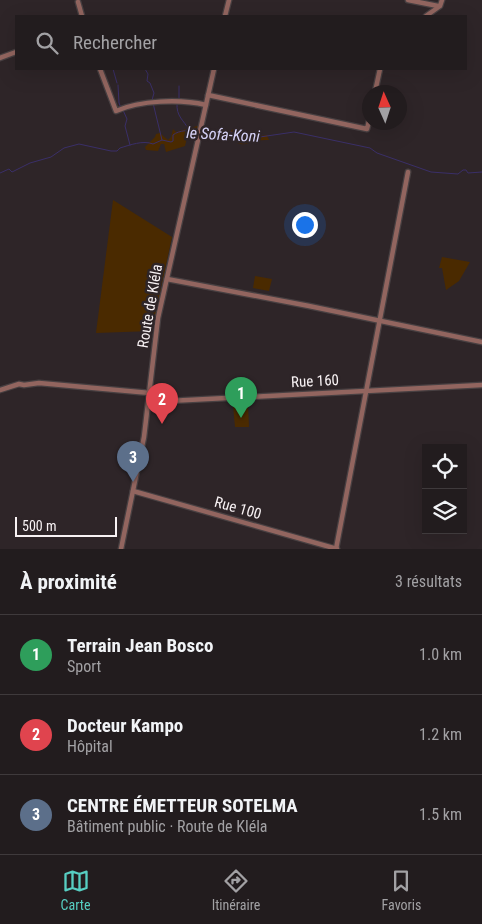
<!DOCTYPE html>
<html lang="fr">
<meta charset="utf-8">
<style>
body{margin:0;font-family:"Roboto Condensed",sans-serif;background:#2a2527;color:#f1f3f6}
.controls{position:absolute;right:15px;bottom:15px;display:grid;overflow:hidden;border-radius:0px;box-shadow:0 5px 20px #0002}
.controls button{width:45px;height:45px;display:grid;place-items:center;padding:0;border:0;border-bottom:1px solid #3f3a3c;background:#221c1e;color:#f1f3f6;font:25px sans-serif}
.compass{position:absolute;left:362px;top:85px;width:45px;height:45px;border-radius:50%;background:#221c1e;box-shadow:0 5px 20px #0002;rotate:357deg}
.scale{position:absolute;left:15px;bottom:12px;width:102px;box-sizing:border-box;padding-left:5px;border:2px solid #f8f2f4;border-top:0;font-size:14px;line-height:18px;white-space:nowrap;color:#f8f2f4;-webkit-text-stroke:4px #2e2528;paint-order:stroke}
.you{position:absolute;left:304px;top:224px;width:18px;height:18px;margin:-12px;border:4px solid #fff;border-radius:50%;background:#1a73e8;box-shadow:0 0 0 8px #1a73e833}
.badge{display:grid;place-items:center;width:32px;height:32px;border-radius:50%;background:#57cec2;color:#fff;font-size:16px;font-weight:700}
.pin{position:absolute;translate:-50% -41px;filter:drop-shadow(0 1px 2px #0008)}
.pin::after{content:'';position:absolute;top:26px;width:18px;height:15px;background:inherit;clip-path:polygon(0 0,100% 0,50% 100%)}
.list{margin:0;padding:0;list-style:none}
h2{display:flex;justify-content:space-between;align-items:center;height:65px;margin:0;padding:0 20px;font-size:21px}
h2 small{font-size:16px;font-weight:400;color:#a2a1a4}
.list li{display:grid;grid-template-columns:32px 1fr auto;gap:15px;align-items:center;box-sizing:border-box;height:80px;padding:0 20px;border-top:1px solid #3f3a3c}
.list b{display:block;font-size:19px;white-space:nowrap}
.list p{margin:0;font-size:16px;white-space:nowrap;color:#a2a1a4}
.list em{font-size:16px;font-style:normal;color:#a2a1a4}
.icon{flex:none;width:28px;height:28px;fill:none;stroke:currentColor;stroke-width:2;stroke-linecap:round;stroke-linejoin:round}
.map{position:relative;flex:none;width:482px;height:549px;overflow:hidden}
.search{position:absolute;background:#221c1e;box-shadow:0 5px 20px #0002;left:15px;right:15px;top:15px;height:55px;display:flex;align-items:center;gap:12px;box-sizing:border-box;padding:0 18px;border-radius:0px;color:#a2a1a4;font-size:19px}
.sheet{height:305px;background:#221c1e}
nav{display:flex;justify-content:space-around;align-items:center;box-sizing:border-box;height:70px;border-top:1px solid #3f3a3c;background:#221c1e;font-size:14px;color:#a2a1a4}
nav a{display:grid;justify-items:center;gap:2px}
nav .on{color:#57cec2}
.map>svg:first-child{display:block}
.green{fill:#4a2a00}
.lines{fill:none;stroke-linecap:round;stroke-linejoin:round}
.stream{stroke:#3a2f68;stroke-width:1}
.secondary-casing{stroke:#484042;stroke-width:7}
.secondary{stroke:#92655f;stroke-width:4.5}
.labels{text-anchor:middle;stroke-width:5;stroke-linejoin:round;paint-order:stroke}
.street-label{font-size:15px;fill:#f8f2f4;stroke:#2e2528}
.water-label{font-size:16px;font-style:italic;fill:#d6d3f8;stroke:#2e2528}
</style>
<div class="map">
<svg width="482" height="549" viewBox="0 0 482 549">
<rect width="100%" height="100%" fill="#2e2528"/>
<g class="green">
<path d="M197,126C205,132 219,133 229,133L233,129H238C245,139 256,137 267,135L269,140C264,140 259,140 255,141C248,143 245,146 237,143L238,136L215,137L197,133L188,134L185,146L166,152L164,144H161L158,151L146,150L145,147L155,137L156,134L160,133L168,140L171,137L173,129L176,132Z"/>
<polygon points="113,200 172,237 152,331 96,333"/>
<polygon points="442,257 470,262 459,281 446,290 442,268 439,268"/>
<polygon points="255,276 272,279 269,291 253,288"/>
<polygon points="248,404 249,427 235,427 233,405"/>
</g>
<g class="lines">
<g class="stream">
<polyline points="113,69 117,83"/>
<polyline points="145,69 148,74 147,81 150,83 154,93 152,100"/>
<polyline points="118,85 119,103 121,108"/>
<polyline points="179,100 179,86"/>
<polyline points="153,103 162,140"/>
<path d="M177,103C176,117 184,120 189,130"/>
<polyline points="123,110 127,119 125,126 130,145"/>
<path d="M201,132C211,135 222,137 231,132L242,137L253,138L294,132L370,148L377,153L431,172L458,174L463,170H466L468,173L482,172"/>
<path d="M0,173L9,169L12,172L30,163L51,157L64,148L79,144L111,151H117L120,148C130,145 143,140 153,144L162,140L171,142L173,141V135C179,130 190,130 198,131"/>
</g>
<g class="secondary-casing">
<g id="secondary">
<polyline points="408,0 438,6"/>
<polyline points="78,2 82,16"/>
<polyline points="225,16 229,0"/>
<polyline points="426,16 440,6 442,0"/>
<polyline points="0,58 16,52"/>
<path d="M100,69L116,111C140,100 181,99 206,105"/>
<polyline points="375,92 380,69"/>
<polyline points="208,95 367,129 370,117"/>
<polyline points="167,279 309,306 482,342"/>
<polyline points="0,390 19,384 24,385 39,383 150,393"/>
<polyline points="149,402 482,385"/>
<polyline points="133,491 337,549"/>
<polyline points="121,549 144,437 158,318 214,69"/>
<polyline points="336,549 408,172"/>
</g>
</g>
<use href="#secondary" class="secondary"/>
</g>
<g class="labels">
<g class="street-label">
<text transform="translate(150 306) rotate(-80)" y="5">Route de Kléla</text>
<text transform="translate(315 381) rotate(-3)" y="5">Rue 160</text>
<text transform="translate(238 508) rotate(16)" y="5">Rue 100</text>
</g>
<g class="water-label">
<text transform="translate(223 134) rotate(3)" y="6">le Sofa-Koni</text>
</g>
</g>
</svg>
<div class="controls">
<button><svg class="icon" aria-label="locate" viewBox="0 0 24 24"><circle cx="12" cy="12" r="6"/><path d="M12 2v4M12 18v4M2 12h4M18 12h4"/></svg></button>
<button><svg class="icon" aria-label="layers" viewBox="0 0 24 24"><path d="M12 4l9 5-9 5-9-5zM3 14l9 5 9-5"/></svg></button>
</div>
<svg class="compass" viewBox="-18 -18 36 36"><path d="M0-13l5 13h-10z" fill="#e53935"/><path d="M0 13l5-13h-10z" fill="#a2a1a4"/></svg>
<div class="scale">500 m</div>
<div class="you"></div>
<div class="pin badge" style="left:241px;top:418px;background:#2e9e5b">1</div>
<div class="pin badge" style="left:162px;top:424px;background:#e0444e">2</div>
<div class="pin badge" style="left:133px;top:482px;background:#5c6f8a">3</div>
<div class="search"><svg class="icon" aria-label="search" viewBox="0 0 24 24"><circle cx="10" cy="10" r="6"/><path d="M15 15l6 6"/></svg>Rechercher</div>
</div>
<section class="sheet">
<h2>À proximité<small>3 résultats</small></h2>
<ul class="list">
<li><span class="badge" style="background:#2e9e5b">1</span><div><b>Terrain Jean Bosco</b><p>Sport</p></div><em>1.0 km</em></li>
<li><span class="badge" style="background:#e0444e">2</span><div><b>Docteur Kampo</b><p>Hôpital</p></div><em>1.2 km</em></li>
<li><span class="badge" style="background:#5c6f8a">3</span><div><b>CENTRE ÉMETTEUR SOTELMA</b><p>Bâtiment public · Route de Kléla</p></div><em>1.5 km</em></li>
</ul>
</section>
<nav>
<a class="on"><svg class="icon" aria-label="map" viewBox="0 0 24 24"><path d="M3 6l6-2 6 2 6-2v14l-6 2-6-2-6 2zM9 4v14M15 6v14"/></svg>Carte</a>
<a><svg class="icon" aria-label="directions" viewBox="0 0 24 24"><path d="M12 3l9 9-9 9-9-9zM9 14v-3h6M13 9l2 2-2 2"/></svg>Itinéraire</a>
<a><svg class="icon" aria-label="saved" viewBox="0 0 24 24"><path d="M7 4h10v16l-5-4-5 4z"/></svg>Favoris</a>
</nav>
